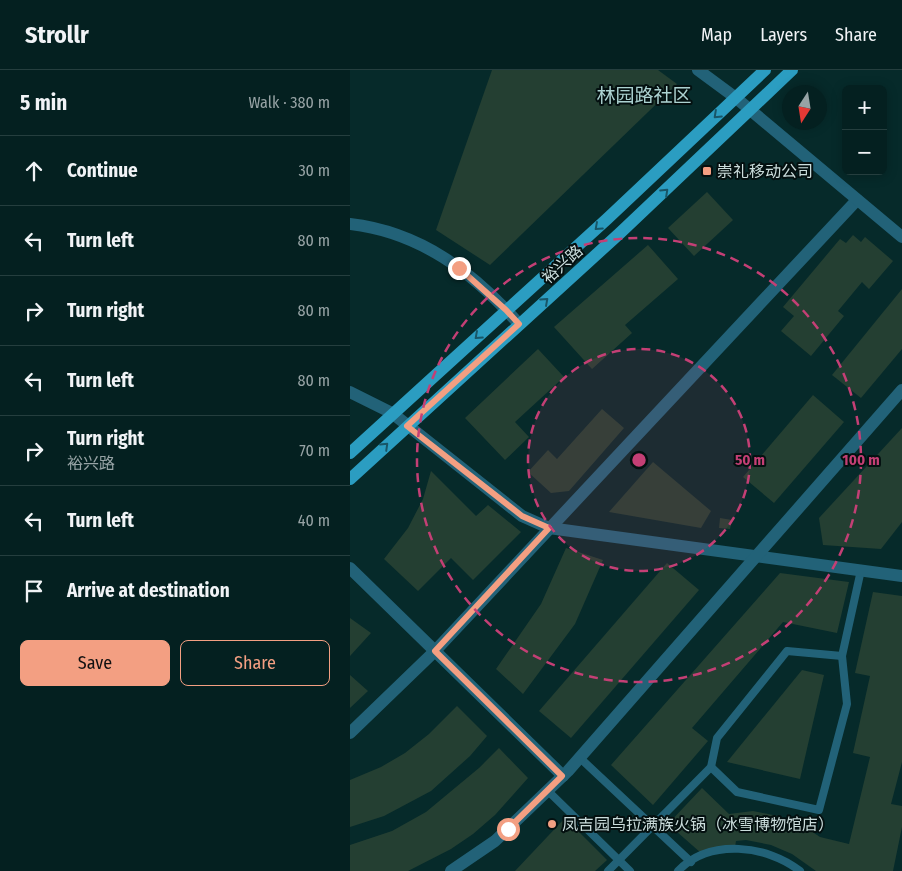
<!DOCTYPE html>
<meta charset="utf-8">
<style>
body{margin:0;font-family:"Fira Sans Condensed","Noto Sans SC",sans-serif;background:#0d2829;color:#f1f3f6}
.controls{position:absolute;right:15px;top:15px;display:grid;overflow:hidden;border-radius:8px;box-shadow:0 2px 12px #0003}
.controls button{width:45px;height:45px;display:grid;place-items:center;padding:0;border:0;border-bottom:1px solid #253e3e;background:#042020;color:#f1f3f6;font:25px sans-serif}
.compass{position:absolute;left:432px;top:15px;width:45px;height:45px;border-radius:50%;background:#042020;box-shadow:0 2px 12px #0003;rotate:192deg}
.stop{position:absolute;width:15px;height:15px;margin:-11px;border:4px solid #f39f82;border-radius:50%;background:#fff}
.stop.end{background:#f39f82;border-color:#fff;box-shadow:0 1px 5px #0008}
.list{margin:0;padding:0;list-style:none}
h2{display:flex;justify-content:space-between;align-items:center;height:65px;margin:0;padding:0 20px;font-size:21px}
h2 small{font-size:16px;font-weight:400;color:#97a3a5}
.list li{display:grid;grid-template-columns:32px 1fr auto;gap:15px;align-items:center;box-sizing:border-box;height:70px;padding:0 20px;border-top:1px solid #253e3e}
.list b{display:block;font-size:19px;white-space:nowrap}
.list p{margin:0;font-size:16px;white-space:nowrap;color:#97a3a5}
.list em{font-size:16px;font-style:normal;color:#97a3a5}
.actions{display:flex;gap:10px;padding:15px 20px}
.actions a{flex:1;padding:11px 0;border:1px solid #f39f82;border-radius:8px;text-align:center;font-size:18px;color:#f39f82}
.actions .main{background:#f39f82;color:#111}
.icon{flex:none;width:28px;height:28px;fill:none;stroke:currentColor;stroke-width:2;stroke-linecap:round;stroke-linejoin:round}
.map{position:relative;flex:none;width:552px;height:801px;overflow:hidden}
header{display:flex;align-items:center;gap:30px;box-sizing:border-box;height:70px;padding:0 25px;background:#042020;border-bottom:1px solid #253e3e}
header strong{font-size:24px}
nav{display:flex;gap:28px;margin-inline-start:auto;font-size:18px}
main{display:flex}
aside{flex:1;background:#042020}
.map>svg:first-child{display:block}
.building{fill:#243f32}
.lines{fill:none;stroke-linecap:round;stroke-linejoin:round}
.service{stroke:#226278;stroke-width:8}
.minor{stroke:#226278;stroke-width:12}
.tertiary{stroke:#226278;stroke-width:12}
.primary{stroke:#2b9dc1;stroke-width:12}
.oneway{stroke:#185668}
.route{stroke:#f39f82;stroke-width:6}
.ring{fill:none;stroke:#c43f75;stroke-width:2.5;stroke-dasharray:9 6}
.poi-dot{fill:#f39f82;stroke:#041010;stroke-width:2}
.labels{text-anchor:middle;stroke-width:4;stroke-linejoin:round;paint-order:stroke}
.poi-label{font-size:16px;fill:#cbdddc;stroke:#041010;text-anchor:start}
.street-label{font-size:16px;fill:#cbdddc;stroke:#041010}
.quarter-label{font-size:19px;fill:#acd2d1;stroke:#041010}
.centre{fill:#c43f75;stroke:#041010;stroke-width:2.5}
.ring-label{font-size:15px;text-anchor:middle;font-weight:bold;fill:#c43f75;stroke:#041010;stroke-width:4;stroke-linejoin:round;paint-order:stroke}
</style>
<header>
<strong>Strollr</strong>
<nav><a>Map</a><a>Layers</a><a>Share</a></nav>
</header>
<main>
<aside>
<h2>5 min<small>Walk · 380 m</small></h2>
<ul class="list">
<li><svg class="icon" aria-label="ahead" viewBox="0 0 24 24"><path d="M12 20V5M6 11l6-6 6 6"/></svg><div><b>Continue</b></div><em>30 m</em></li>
<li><svg class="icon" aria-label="left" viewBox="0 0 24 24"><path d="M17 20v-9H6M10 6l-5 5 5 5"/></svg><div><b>Turn left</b></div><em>80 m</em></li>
<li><svg class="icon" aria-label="right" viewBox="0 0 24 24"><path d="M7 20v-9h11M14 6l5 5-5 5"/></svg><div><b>Turn right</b></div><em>80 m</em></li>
<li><svg class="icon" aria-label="left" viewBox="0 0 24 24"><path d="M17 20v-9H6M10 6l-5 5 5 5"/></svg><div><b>Turn left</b></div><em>80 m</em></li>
<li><svg class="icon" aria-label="right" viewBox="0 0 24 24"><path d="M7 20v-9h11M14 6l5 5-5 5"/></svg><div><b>Turn right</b><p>裕兴路</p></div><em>70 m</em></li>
<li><svg class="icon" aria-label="left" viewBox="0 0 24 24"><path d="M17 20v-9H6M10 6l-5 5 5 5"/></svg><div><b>Turn left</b></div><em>40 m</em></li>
<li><svg class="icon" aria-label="arrive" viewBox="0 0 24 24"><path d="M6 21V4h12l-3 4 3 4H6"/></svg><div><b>Arrive at destination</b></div></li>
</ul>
<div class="actions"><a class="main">Save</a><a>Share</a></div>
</aside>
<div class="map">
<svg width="552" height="801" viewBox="0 0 552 801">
<rect width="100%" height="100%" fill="#062a2a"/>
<g class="building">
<polygon points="142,0 308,0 327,14 140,195 86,160"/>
<polygon points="357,122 383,150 344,186 318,158"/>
<polygon points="503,165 511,172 515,167 543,191 519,219 512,212 488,241 494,246 461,286 431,261 444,246 433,237 490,169 496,173"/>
<polygon points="298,175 328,209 275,255 282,263 242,299 204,257"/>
<polygon points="552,219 552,279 511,328 482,305"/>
<polygon points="188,279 214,307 165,352 179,367 155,390 115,348"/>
<polygon points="463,325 494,352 424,433 393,407"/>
<polygon points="252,339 274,358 219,421 201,423 178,402 198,380 207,389"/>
<polygon points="552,358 552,452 531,479 473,475 469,448"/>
<polygon points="303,392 361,441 351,458 259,442"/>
<polygon points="81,401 126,446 138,435 171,462 123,510 101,488 68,521 34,489 58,458 73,429"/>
<polygon points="370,448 382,450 380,459 369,458"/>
<polygon points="216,478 253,490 225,554 173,624 146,599 191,534"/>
<polygon points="317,493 349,520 221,668 189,641"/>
<polygon points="430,503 499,512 487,563 433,552 342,658 358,671 303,735 261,695"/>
<polygon points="523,522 552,526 552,692 541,734 552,736 552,757 543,801 466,801 442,784 421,775 396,770 386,771 385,777 351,783 318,754 352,718 379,744 403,741 428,746 452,755 470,767 499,774 520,687 503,683 520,606 505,603"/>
<polygon points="0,548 21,563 0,586"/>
<polygon points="452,600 474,605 450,709 377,692"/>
<polygon points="0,605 18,621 0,638"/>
<polygon points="107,636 137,666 120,686 81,721 34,746 0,757 0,710 31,697 55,683 79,664"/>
<polygon points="149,678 178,708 145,745 123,764 101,779 58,801 0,801 0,775 42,761 76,742 129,698"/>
<polygon points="215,748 257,790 245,801 165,801"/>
</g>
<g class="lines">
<g class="service">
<polyline points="230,688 341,792"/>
<polyline points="361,697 387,722 469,740 497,634 492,586"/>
<polyline points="198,721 280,801"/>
<polyline points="258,801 361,697 367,668 437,581 492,586 511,500"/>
<path d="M328,801C360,768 417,775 450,801"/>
</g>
<g class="minor">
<path d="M0,154C70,162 123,202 169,254"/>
<polyline points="0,498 213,706"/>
<polyline points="0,663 85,581 507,130"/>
</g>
<g class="tertiary">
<polyline points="348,0 386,28 552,167"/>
<polyline points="0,322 42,343 172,446 199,458 552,506"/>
<polyline points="101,801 145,771 218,701 552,320"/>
</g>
<g class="primary">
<polyline points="0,383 257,149 415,0"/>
<polyline points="0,409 270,163 442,0"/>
</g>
</g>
<defs><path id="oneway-chevron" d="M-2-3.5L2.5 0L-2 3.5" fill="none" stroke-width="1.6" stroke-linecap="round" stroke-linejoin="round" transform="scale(1.25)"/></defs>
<g class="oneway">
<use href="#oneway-chevron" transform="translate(367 45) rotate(137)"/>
<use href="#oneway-chevron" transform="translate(315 122) rotate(-43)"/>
<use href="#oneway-chevron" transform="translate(248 157) rotate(138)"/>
<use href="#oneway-chevron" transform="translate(195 231) rotate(-42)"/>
<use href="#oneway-chevron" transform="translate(128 266) rotate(138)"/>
<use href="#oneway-chevron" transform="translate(35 376) rotate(-44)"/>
</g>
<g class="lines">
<polyline class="route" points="109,198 156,240 169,254 57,356 172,446 199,458 85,581 212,706 158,759"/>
</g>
<circle cx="289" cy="390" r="111" fill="#c43f75" fill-opacity=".12"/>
<g class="ring">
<circle cx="289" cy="390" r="111"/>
<circle cx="289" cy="390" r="222"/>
</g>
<g class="poi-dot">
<rect x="352" y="96" width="10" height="10" rx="2.5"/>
<circle cx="202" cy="754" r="5"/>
</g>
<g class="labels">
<g class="poi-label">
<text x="367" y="107">崇礼移动公司</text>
<text x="212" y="760">凤吉园乌拉满族火锅（冰雪博物馆店）</text>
</g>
<g class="street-label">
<text transform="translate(212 194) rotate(-42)" y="6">裕兴路</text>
</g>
<g class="quarter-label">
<text x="294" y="32">林园路社区</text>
</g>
</g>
<circle cx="289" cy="390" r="8" class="centre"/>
<g class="ring-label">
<text x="400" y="395">50 m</text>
<text x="511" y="395">100 m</text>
</g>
</svg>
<div class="controls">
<button>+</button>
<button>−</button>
</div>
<svg class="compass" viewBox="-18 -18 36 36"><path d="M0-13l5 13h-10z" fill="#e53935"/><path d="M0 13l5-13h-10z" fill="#97a3a5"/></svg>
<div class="stop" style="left:158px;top:759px"></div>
<div class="stop end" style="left:109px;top:198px"></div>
</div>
</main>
